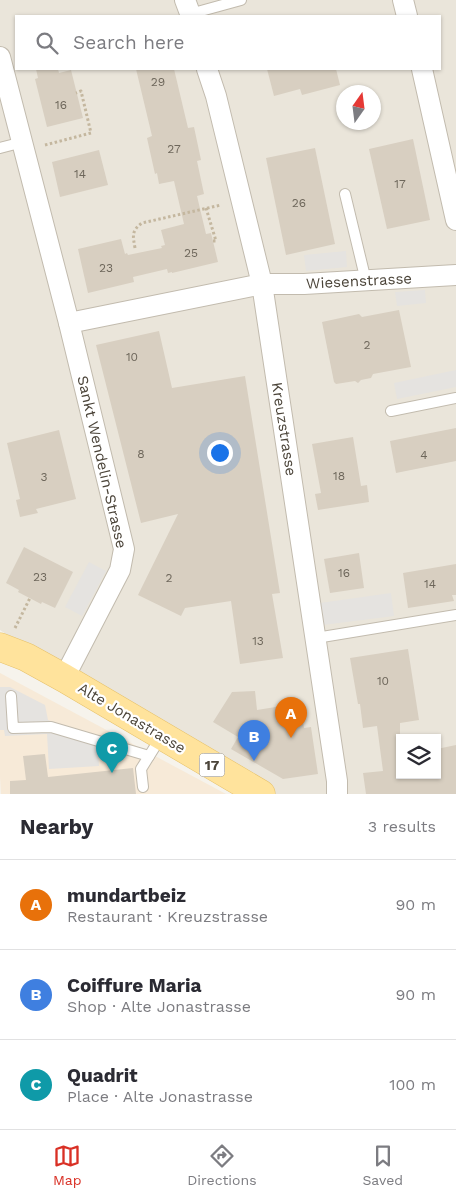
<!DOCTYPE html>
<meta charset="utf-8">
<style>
body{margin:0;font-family:"Work Sans",sans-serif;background:#f7f7f7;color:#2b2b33}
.controls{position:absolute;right:15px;bottom:15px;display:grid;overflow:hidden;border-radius:0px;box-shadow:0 1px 4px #0004}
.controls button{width:45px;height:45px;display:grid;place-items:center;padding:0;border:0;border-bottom:1px solid #e1e1e2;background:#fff;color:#2b2b33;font:25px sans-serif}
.compass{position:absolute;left:336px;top:85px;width:45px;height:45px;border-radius:50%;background:#fff;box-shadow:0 1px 4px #0004;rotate:14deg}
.you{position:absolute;left:219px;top:452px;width:18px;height:18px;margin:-12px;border:4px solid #fff;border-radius:50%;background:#1a73e8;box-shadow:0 0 0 8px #1a73e833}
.badge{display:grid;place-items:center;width:32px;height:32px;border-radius:50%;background:#d93025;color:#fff;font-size:16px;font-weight:700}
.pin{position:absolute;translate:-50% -41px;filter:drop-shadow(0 1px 2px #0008)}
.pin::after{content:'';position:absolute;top:26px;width:18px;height:15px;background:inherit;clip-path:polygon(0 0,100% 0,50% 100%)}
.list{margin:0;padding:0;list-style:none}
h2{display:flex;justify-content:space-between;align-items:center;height:65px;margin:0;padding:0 20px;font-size:21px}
h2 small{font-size:16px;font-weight:400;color:#7c7c81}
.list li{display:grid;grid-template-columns:32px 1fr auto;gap:15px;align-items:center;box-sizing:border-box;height:90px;padding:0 20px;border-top:1px solid #e1e1e2}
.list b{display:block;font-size:19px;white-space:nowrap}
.list p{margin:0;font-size:16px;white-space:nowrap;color:#7c7c81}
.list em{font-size:16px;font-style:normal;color:#7c7c81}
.icon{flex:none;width:28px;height:28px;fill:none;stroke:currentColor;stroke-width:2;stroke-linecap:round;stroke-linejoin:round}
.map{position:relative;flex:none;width:456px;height:794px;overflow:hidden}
.search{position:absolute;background:#fff;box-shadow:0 1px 4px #0004;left:15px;right:15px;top:15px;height:55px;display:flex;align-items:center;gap:12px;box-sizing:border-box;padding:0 18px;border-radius:0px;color:#7c7c81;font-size:19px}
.sheet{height:335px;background:#fff}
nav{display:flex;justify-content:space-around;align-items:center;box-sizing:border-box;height:70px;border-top:1px solid #e1e1e2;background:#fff;font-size:14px;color:#7c7c81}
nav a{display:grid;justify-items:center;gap:2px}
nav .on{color:#d93025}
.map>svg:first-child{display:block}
.residential{fill:#eae5da;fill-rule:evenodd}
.commercial{fill:#f7ead8}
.parking{fill:#e5e3e0}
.building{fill:#d8cfc1}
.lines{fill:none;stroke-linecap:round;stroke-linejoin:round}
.lane-casing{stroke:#c2bbae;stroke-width:12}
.street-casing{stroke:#c2bbae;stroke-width:22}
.primary-casing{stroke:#e6c16a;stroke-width:29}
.path{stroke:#c4b79f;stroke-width:3;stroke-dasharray:2.5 2.5;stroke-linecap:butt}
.lane{stroke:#fff;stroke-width:10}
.street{stroke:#fff;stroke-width:20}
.primary{stroke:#ffe39c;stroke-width:28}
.labels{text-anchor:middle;stroke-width:4.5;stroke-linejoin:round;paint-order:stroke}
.number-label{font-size:12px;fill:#6e675b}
.shield{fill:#fff;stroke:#817c74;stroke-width:1}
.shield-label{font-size:14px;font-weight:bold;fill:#4b4439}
.street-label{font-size:15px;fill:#4b4439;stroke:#fff}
</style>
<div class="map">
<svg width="456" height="794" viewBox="0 0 456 794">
<rect width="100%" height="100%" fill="#f6f3ec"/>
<path class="residential" d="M0,0H456V794H239L0,630ZM16,16H440V69H16ZM344,92H374V122H344ZM400,738H437V775H400Z"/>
<polygon class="commercial" points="0,673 226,794 1,794 0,777"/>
<g class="parking">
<polygon points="346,251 347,267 306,271 304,255"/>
<polygon points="425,290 426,303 397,306 395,292"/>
<polygon points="456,370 456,387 397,399 394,383"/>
<polygon points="89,562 106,571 82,616 65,607"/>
<polygon points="391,593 394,616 323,625 320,603"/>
<polygon points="0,687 10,687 45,705 48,720 97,737 99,766 49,769 47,734 5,736 4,730 0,730"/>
</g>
<g class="building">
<polygon points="36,69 58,69 59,73 71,70 83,118 47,127 35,79 38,78"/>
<polygon points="136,69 174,69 188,128 194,127 201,160 197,161 204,194 197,196 206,234 211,233 218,262 172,273 172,272 168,273 167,269 133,277 134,282 88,293 78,249 121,239 125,254 127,253 128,255 162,248 161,246 165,245 161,230 184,224 174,181 159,184 157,173 155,174 147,138 152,136"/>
<polygon points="267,69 336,69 340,85 302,95 300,89 274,96"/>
<polygon points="413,139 430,220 387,229 369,149"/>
<polygon points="315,148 335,244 286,255 266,158"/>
<polygon points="99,150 108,185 60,197 52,162"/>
<polygon points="399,310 411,367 373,374 371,378 361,380 358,383 355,381 336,384 334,382 322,322 359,314 362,317"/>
<polygon points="159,331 172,388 245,376 280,593 272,594 283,658 240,664 231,601 185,608 181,616 138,595 178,514 141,523 96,345"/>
<polygon points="456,428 456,461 396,473 390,441"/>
<polygon points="59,430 76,499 36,509 38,513 20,517 16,500 20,499 7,443"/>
<polygon points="353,437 361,486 367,485 369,502 318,510 315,494 321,493 312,444"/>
<polygon points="24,547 73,572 55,608 42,602 41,604 18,592 19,590 6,583"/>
<polygon points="359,553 364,588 330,593 324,559"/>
<polygon points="456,564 456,595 452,595 454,601 408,608 403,573"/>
<polygon points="408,649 419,720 400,723 400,775 437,775 437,749 456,745 456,794 366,794 363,773 383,771 377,726 363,728 360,704 358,704 350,658"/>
<polygon points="255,691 257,710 300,703 304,728 311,727 318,774 283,779 231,749 238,737 213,722 232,692"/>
<polygon points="45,754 48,777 133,768 136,794 10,794 10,781 26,780 23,756"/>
</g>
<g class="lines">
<g class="lane-casing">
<g id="lane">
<polyline points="190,14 241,0"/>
<polyline points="0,148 23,142"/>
<polyline points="345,194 366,281"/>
<polyline points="391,411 456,398"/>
<polyline points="316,638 456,615"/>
<polyline points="11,696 13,728 51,727 149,756"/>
<polyline points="143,787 141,769 161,737"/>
</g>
</g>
<g class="street-casing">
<g id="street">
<polyline points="185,0 191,16"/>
<polyline points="403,0 407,16"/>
<polyline points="0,57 69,323 124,549 120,570 64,678"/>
<polyline points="207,69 216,96 262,284 337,781 337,794"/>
<polyline points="422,69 456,220"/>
<polyline points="69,323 262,284 304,284 456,275"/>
</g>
</g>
<g class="primary-casing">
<polyline id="primary" points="0,647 26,657 64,678 261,794"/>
</g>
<g class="path">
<polyline points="45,145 91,133 81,91 76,93"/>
<polyline points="206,208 216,241 213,241"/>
<path d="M135,248C133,236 131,231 142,223L221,205"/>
<polyline points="15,628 30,598"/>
</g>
<use href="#lane" class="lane"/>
<use href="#street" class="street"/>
<use href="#primary" class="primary"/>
</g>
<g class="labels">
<g class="number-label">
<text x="158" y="86">29</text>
<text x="61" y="109">16</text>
<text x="174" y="153">27</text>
<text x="80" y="178">14</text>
<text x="400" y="188">17</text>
<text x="299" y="207">26</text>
<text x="191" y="257">25</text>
<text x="106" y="272">23</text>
<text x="367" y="349">2</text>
<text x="132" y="361">10</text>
<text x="141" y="458">8</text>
<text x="424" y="459">4</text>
<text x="339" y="480">18</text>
<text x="44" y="481">3</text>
<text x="344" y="577">16</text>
<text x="40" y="581">23</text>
<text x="169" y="582">2</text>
<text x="430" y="588">14</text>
<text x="258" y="645">13</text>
<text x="383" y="685">10</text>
</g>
<rect class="shield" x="199.5" y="753.5" width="25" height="23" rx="4"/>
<g class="shield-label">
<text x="212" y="770">17</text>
</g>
<g class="street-label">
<text transform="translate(359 281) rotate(-3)" y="5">Wiesenstrasse</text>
<text transform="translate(284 429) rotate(81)" y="5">Kreuzstrasse</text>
<text transform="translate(102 462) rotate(77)" y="5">Sankt Wendelin-Strasse</text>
<text transform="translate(132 718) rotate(31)" y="5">Alte Jonastrasse</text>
</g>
</g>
</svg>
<div class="controls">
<button><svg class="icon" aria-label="layers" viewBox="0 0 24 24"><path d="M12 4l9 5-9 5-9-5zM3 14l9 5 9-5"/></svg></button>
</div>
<svg class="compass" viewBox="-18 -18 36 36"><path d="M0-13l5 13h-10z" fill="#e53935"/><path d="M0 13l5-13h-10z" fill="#7c7c81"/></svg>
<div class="you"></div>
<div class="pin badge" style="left:291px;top:738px;background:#e8710a">A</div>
<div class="pin badge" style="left:254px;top:761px;background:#3f7fe0">B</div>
<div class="pin badge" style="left:112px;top:773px;background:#0f9aa8">C</div>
<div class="search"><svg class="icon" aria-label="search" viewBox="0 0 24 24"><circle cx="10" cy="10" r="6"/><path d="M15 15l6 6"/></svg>Search here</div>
</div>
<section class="sheet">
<h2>Nearby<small>3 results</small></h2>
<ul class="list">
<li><span class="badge" style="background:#e8710a">A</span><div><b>mundartbeiz</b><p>Restaurant · Kreuzstrasse</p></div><em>90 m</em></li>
<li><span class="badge" style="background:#3f7fe0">B</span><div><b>Coiffure Maria</b><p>Shop · Alte Jonastrasse</p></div><em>90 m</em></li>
<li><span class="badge" style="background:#0f9aa8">C</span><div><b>Quadrit</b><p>Place · Alte Jonastrasse</p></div><em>100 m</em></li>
</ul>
</section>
<nav>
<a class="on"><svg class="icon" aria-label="map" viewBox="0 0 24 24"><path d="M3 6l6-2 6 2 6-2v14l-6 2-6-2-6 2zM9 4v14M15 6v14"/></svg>Map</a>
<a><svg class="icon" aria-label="directions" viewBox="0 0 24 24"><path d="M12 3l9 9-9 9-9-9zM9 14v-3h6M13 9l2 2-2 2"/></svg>Directions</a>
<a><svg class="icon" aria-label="saved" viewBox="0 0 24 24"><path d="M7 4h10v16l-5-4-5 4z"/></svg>Saved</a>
</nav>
